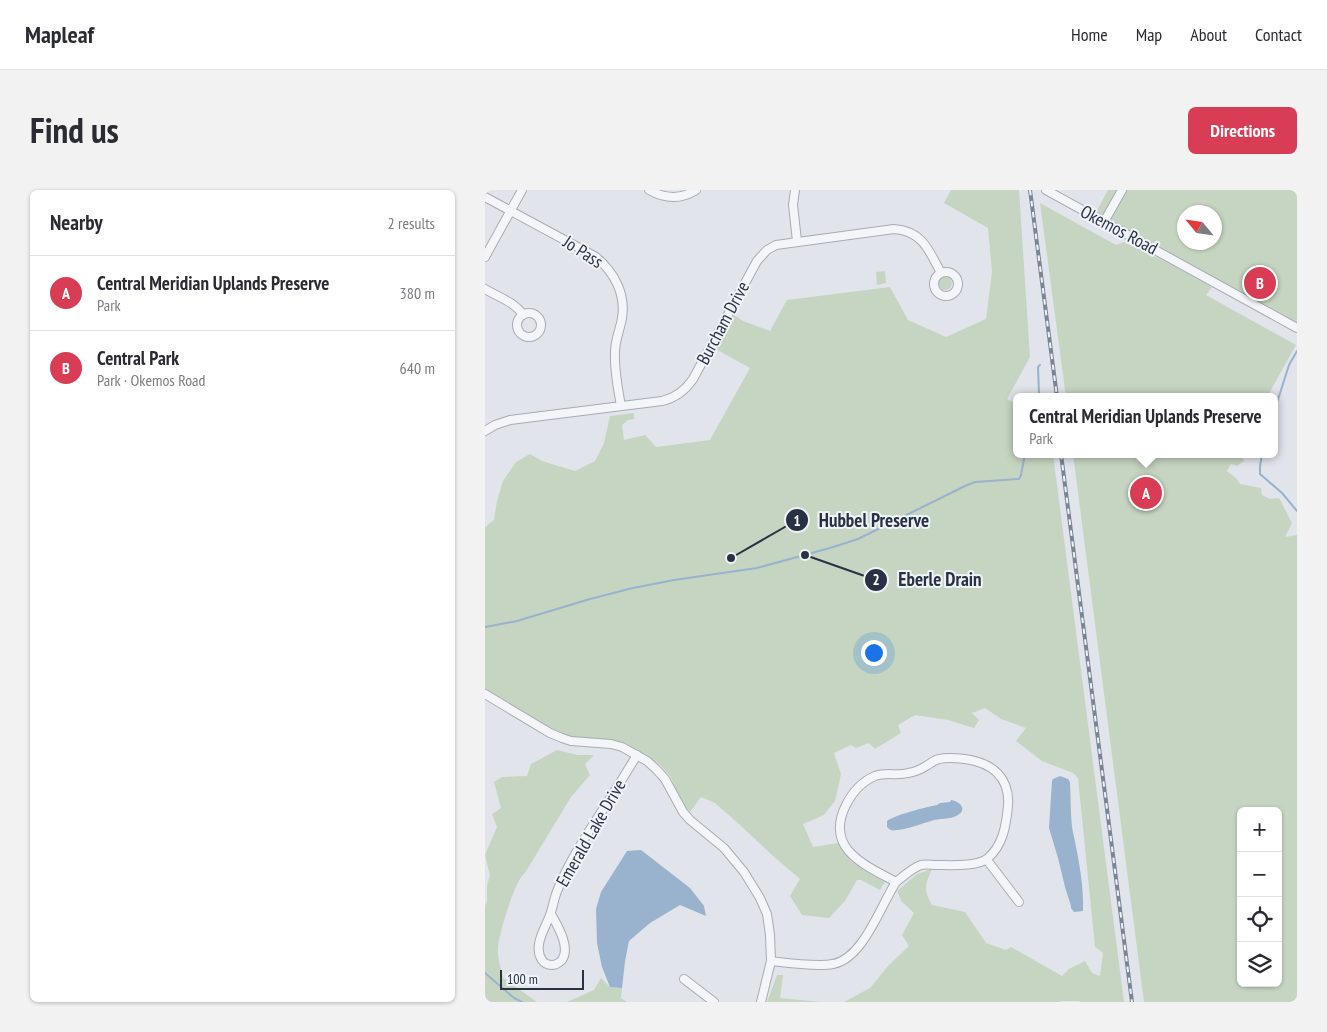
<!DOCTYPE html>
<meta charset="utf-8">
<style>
body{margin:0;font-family:"PT Sans Narrow",sans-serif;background:#f2f2f3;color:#2b2b33}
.controls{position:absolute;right:15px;bottom:15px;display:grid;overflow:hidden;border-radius:8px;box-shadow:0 1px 4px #0004}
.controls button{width:45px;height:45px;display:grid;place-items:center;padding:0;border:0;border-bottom:1px solid #e1e1e2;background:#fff;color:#2b2b33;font:25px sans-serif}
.compass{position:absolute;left:692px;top:15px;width:45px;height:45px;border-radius:50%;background:#fff;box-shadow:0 1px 4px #0004;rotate:299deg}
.scale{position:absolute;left:15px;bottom:12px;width:84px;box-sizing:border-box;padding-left:5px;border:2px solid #283243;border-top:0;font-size:14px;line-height:18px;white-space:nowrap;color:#283243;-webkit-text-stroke:4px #f0f3f8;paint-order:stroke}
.you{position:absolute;left:388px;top:462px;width:18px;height:18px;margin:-12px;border:4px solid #fff;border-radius:50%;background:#1a73e8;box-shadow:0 0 0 8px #1a73e833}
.badge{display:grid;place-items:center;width:32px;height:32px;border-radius:50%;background:#d83d55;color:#fff;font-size:16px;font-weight:700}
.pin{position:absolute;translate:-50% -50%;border:2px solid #fff;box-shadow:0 1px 5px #0006}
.popup{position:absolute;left:528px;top:203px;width:265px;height:65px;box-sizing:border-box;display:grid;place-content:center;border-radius:8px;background:#fff;filter:drop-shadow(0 1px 4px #0005);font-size:16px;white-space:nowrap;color:#7c7c81}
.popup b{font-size:19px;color:#2b2b33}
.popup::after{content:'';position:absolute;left:50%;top:100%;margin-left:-10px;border:10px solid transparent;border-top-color:#fff}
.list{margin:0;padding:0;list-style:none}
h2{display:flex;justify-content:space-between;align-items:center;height:65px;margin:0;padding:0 20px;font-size:21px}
h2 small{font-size:16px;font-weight:400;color:#7c7c81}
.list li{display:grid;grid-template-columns:32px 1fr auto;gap:15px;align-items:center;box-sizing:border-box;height:75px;padding:0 20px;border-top:1px solid #e1e1e2}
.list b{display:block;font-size:19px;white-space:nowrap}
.list p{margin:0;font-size:16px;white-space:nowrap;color:#7c7c81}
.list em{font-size:16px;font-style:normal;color:#7c7c81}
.icon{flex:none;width:28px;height:28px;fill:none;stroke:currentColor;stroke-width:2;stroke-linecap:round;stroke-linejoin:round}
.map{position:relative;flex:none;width:812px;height:812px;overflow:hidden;border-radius:8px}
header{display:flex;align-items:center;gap:30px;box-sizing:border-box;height:70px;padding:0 25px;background:#fff;border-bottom:1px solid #e1e1e2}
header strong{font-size:24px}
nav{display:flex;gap:28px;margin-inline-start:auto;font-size:18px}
.intro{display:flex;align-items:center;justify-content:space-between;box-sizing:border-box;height:120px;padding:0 30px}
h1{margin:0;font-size:35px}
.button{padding:12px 22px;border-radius:8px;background:#d83d55;color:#fff;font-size:18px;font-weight:700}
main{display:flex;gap:30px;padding:0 30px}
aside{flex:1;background:#fff;border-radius:8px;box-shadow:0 1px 4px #0004}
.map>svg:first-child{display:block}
.green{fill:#c6d5c1;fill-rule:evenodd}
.water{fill:#99b2cd}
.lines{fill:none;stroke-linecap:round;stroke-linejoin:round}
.stream{stroke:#99b2cd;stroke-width:2}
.minor-casing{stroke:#a6abb5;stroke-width:10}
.minor{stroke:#f4f5f8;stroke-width:8}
.rail-casing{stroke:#798495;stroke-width:4}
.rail{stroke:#f0f3f8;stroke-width:2;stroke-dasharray:5.5;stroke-linecap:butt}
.labels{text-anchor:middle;stroke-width:4;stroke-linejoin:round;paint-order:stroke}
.street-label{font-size:18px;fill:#283243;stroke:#f0f3f8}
.leader{fill:none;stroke:#283243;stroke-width:2}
.callout-dot{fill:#283243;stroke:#f0f3f8;stroke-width:2}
.mark-label{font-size:15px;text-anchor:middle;font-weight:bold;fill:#fff}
.callout-label{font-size:19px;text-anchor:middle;font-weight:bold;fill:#283243;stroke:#f0f3f8;stroke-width:4;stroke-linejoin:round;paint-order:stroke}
</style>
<header>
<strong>Mapleaf</strong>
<nav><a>Home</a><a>Map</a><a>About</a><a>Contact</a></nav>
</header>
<div class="intro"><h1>Find us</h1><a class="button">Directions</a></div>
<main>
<aside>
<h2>Nearby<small>2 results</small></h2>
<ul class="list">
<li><span class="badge">A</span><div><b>Central Meridian Uplands Preserve</b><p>Park</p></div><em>380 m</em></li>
<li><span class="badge">B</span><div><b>Central Park</b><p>Park · Okemos Road</p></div><em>640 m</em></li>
</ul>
</aside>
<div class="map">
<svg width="812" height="812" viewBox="0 0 812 812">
<rect width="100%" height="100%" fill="#e1e4ea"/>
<g class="green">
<path d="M466,0H534L545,167L522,209L532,214V264H568L639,812H595L594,811H576L575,812H359L385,798L403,776L424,756L417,745L429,723L417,712L412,701L432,684L447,679C440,695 438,699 447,715L480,722L501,753L521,760L526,757L577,786L584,779L600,771L607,783L615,786L618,763L610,757L593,588L588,583L557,571L531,551L541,538L516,529L500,518L487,523L494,530L489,538L463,530L430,525L413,535L416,543L390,559L384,553L371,558L366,555L349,563L356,584L350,611L339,625L318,634L328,657L353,653L366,671L400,692L395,700L376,690H372L360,711L344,728L317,725L305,706L315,689L287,665L255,635L230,613L216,607L205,622L196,612L186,587L174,574L154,562L137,554L122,550L86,547L64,538L0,499V337L9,330L12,311L18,291L31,272L45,264L57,271L90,281L110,271L119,253L125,226L149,223V229L143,230L137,235L139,250L160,245L171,257L225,250L265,178L229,158L248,124L258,131L285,141L302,110L405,97L423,130L461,147L501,129L507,82L503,38L459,13Z"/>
<path d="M623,0H812V134L610,24ZM699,22H729V52H699Z"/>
<polygon points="555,13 631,55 639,52 684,73 727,97 721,105 811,155 782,207 581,207"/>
<polygon points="400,81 401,93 392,95 391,82"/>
<circle cx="460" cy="93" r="7"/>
<path d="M588,264H755L759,271L752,276L746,274L742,281L752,289L755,294L776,298L777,305L785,309L794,308L807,333L800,347L812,345V812H659ZM756,621H793V793H756Z"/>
<path d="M72,560L93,565H109L100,574L105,585L86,607L40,683C30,689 14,744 13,757C12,766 16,779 18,788L52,812H0V716L2,711V696L5,685L0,665L12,637L7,624L16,618L9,592L17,587L42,586L46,574Z"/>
<polygon points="292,785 298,785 295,808 336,812 282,812"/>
<polygon points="116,788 125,797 137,798 136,808 142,812 82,812 109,800"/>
</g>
<g class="water">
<path d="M575,586L583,589L585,592C586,609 585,632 589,647C594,671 599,697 598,721L589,722L586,718V716L580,697L573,668L564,638L567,591L568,589Z"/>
<path d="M466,610C474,611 483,619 473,625C465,630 454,628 446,631C435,634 424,639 412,640C407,641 405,640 402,637V631C410,625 441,617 452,615L455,613L465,612Z"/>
<polygon points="156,660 205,698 219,716 221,726 195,715 165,733 144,751 140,771 137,798 125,797 117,777 112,753 111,719 116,702 142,661"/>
</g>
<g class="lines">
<g class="stream">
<polyline points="553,207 554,204 553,177 555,175"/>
<polyline points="790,219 804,175 812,161"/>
<polyline points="777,264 775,276 775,284 797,303 812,321"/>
<polyline points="0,437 32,431 105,409 148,398 189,390 272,378 345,358 373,349 480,296 490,292 534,289 536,285 540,264"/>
<polyline points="0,783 29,808 37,812"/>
</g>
<g class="minor-casing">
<g id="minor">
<path d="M164,0C180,9 195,10 211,0"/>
<polyline points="310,0 308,15 312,51"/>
<polyline points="561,0 812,138"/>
<path d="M0,7L111,67C129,82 141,104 137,128C135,140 130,150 130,162C129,180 133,199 136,216"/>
<polyline points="619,32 637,0"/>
<polyline points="0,67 37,0"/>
<circle cx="461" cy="94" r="12"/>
<path d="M0,99C13,107 30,112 38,125"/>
<circle cx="44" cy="135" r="12"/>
<path d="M0,241L10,235L25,230L177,211C190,208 200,201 208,189L272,71L282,60L291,55L409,39C438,41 444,61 456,83"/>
<polyline points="0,504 65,543 77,548 86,551 126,554 137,557 162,571 171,579 180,589 198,622 205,630 239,658 259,682 275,708 282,724 285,745 286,771 276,812"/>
<polyline points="502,670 534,712"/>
<path d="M66,724C72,735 86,757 77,770C74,773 71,775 67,775C63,775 59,773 57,770C47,755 62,736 66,722C68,716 69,710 71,704C80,679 95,656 109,633C124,611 138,588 152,565"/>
<path d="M286,771C303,773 332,777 348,774C378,769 396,715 411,692C380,675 339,659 361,615C367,603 376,592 390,586C401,582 412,586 423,583C429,582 435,580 441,576C445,574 449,570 454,569C462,567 472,568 480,569C508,573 525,588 523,616C521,636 518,655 503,668C493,677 465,675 451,675C447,675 440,674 436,675C427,678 419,686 411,692"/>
<polyline points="199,789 229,812"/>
</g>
</g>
<use href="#minor" class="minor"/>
<g class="rail-casing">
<g id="rail">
<polyline points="545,0 572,207"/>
<polyline points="576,264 647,812"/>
</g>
</g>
<use href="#rail" class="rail"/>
</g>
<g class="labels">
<g class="street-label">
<text transform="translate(634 40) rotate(28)" y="6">Okemos Road</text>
<text transform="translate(98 62) rotate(33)" y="6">Jo Pass</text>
<text transform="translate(238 133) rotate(-62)" y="6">Burcham Drive</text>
<text transform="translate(106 643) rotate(-60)" y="6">Emerald Lake Drive</text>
</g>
</g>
<path class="leader" d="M246 368L312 330M320 365L391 390"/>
<g class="callout-dot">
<circle cx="246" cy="368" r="5"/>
<circle cx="320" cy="365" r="5"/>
<circle cx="312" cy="330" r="12"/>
<circle cx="391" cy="390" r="12"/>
</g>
<g class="mark-label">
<text x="312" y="336">1</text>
<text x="391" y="395">2</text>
</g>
<g class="callout-label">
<text x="389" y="337">Hubbel Preserve</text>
<text x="455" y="396">Eberle Drain</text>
</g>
</svg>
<div class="controls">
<button>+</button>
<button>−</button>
<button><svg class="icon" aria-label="locate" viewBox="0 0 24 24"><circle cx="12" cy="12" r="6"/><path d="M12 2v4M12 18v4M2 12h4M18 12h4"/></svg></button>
<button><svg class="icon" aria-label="layers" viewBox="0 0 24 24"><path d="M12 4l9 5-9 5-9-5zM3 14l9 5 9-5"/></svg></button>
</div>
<svg class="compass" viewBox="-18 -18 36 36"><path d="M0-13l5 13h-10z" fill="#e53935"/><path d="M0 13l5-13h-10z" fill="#7c7c81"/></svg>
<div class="scale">100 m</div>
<div class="you"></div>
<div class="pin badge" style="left:661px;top:303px">A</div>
<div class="popup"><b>Central Meridian Uplands Preserve</b>Park</div>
<div class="pin badge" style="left:775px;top:93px">B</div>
</div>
</main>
